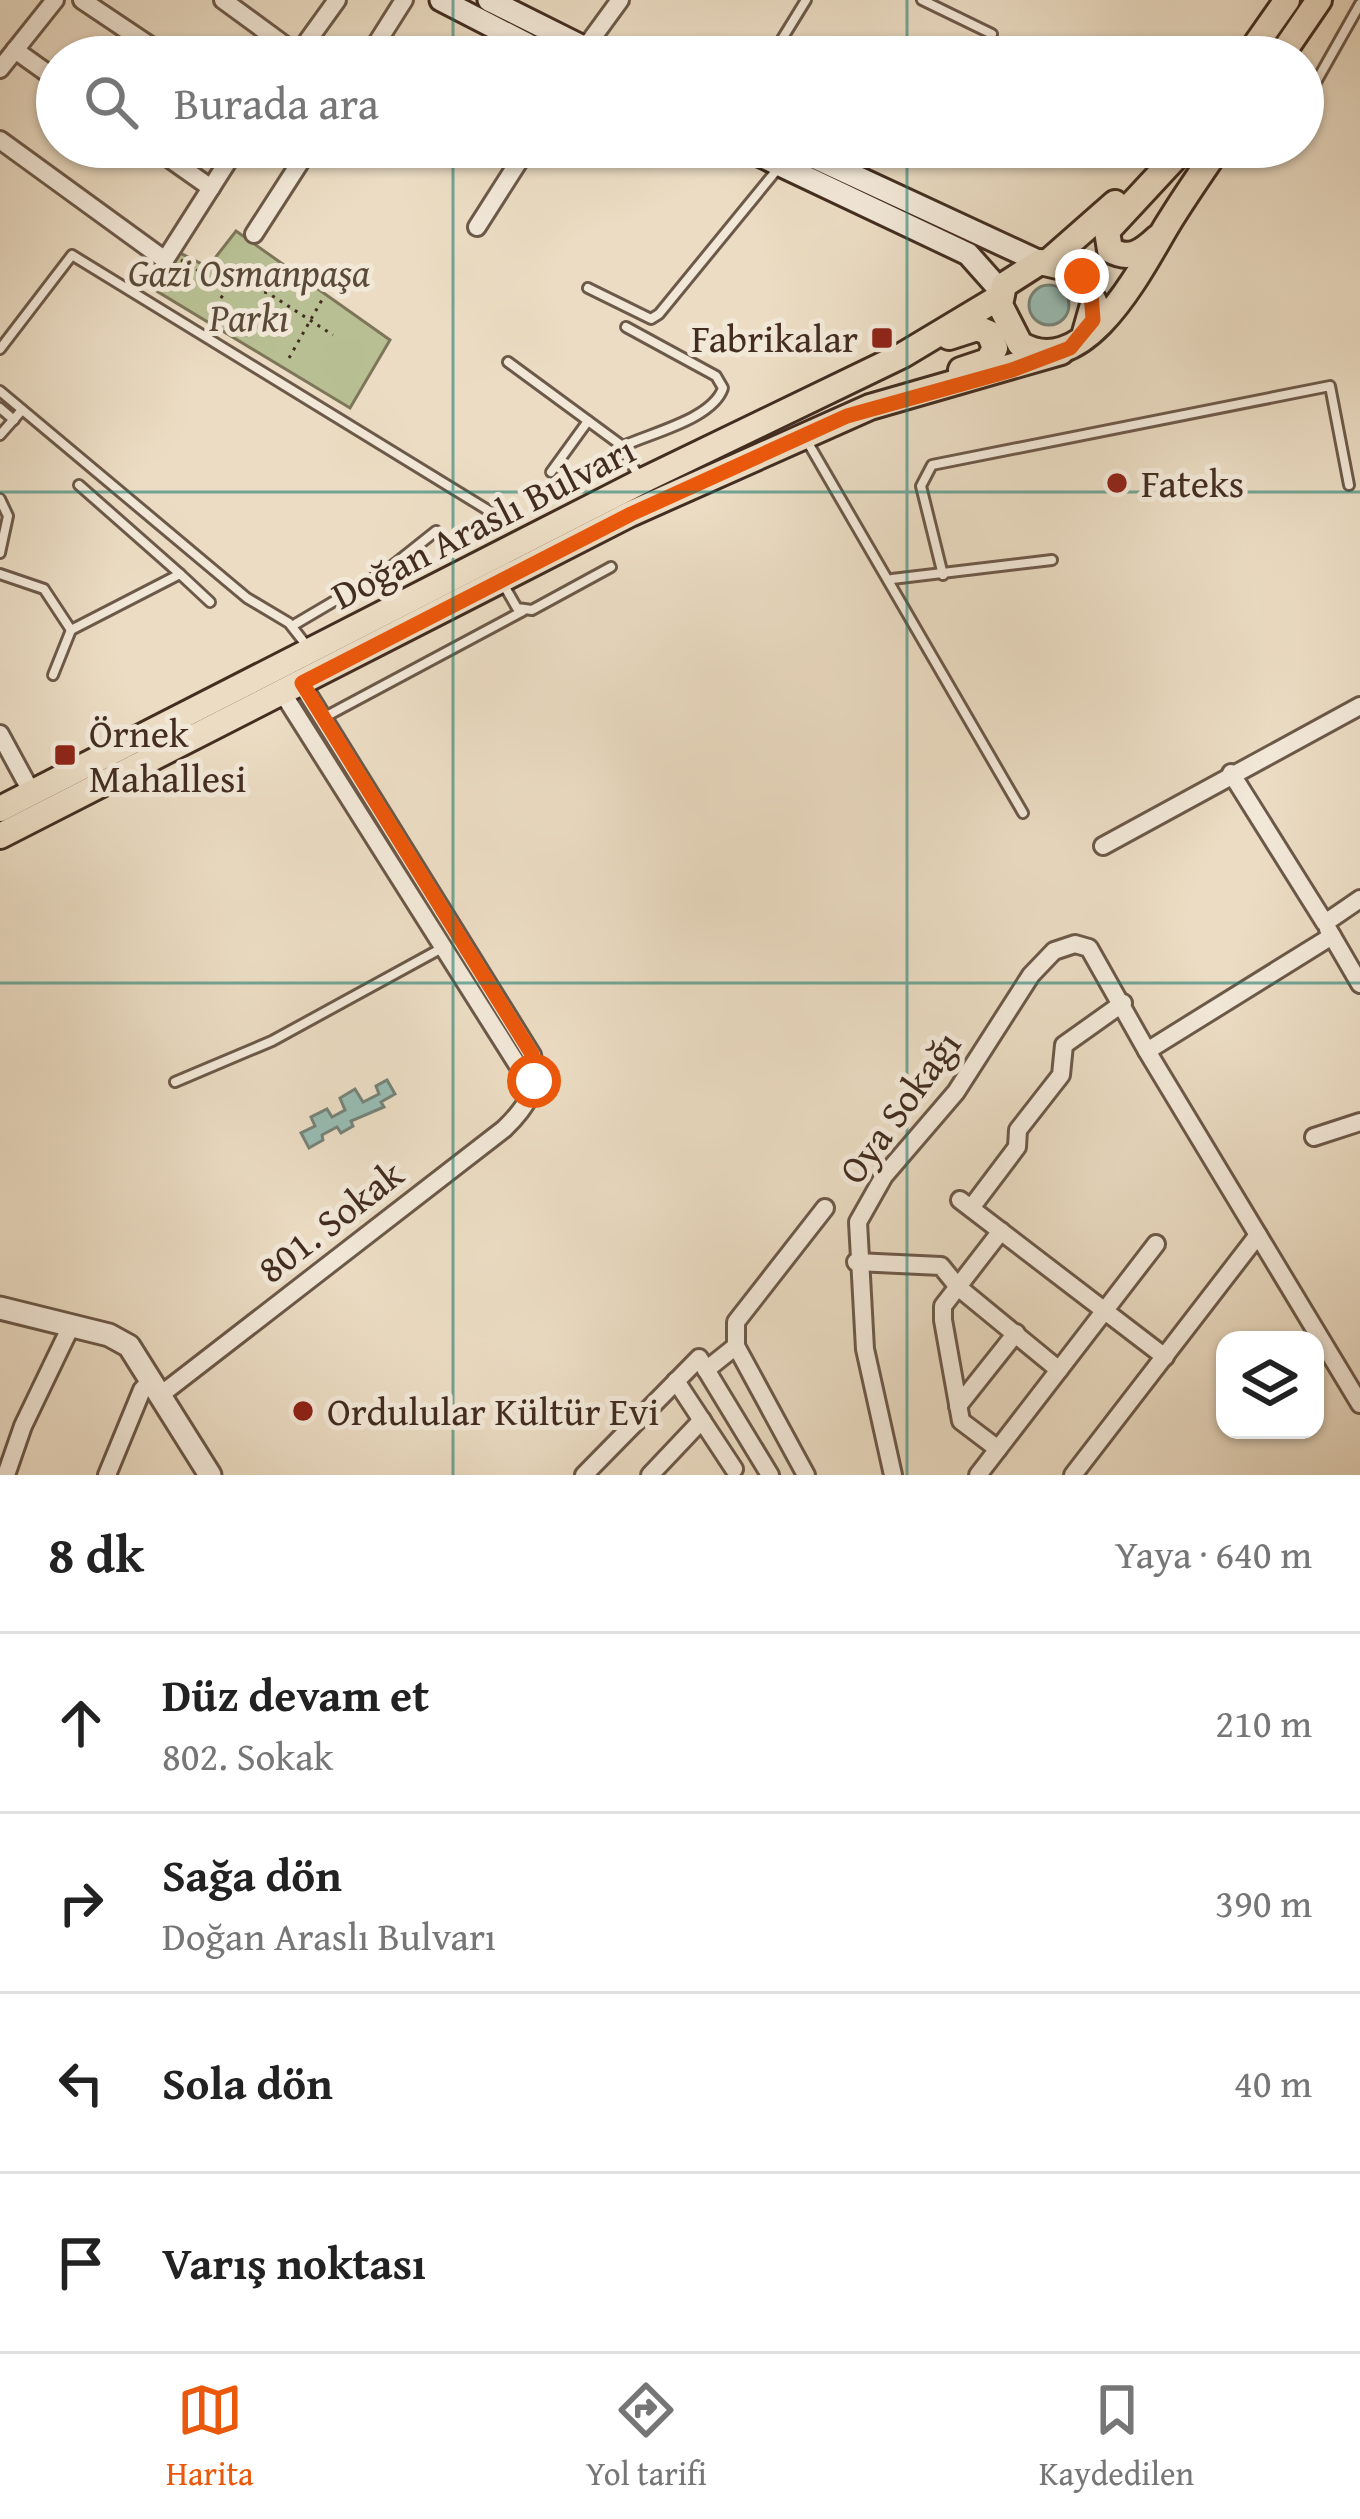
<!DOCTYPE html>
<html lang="tr">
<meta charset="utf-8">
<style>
body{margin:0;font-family:"Gentium Book Plus",serif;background:#f2f2f2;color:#222}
.controls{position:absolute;right:36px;bottom:36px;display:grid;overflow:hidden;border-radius:24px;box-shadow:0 3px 9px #0004}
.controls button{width:108px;height:108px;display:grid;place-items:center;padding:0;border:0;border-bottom:3px solid #e0e0e0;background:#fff;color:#222;font:60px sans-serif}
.stop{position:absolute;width:36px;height:36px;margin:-27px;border:9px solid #ea580c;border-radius:50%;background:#fff}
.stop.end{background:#ea580c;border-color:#fff;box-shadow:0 3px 12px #0008}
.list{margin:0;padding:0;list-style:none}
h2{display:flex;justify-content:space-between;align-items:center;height:156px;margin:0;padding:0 48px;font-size:51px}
h2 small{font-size:39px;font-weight:400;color:#767676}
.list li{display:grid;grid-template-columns:78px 1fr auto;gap:36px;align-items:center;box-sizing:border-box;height:180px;padding:0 48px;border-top:3px solid #e0e0e0}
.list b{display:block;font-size:45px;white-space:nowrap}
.list p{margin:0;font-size:39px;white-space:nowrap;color:#767676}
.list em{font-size:39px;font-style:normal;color:#767676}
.icon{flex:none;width:66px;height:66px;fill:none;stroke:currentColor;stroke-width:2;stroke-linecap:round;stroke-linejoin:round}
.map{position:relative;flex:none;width:1360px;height:1475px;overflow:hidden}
.search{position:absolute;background:#fff;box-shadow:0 3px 9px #0004;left:36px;right:36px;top:36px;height:132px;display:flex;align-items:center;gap:30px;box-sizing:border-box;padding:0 42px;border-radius:66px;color:#767676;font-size:45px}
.sheet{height:876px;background:#fff}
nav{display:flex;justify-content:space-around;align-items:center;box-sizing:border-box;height:168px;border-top:3px solid #e0e0e0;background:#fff;font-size:33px;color:#767676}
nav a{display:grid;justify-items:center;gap:6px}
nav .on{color:#ea580c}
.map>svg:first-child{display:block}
.green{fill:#b8c093;stroke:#7e765a;stroke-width:3}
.water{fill:#98bcb3;stroke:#768378;stroke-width:3}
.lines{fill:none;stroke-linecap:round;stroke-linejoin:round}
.service-casing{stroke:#6d5949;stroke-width:14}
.minor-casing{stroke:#6d5949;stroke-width:22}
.tertiary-casing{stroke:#6d5949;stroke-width:27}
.secondary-casing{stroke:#432d20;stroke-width:27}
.primary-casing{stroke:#432d20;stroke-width:30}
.path{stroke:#432d20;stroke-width:3;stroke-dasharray:3 6;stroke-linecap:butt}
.service{stroke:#f2e8d8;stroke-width:8}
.minor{stroke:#f2e8d8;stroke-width:16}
.tertiary{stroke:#f2e8d8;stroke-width:21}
.secondary{stroke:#f2e8d8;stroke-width:21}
.primary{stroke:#ebdcc3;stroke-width:24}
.route{stroke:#ea580c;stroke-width:15}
.grid{fill:none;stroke:#0f766e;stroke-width:3;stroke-opacity:0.55}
.poi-dot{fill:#8f2418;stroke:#f2e8d8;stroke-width:4.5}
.labels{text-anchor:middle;stroke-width:10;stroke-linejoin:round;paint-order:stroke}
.park-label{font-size:39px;font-style:italic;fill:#5a4a37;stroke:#f2e8d8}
.poi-label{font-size:39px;fill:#432d20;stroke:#f2e8d8;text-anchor:start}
.street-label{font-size:39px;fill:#432d20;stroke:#f2e8d8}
</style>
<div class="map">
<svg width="1360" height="1475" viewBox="0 0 1360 1475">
<rect width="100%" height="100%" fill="#ebdcc3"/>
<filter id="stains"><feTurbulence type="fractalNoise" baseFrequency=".00167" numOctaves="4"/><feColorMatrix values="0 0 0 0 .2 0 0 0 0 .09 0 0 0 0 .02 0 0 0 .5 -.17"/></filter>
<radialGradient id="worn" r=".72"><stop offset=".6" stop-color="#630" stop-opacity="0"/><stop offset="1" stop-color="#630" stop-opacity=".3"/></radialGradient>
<polygon class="green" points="236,231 390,340 350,408 150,287 178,252 208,267"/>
<g class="water">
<circle cx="1049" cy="305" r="20"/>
<polygon points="387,1080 395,1094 381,1102 384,1107 351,1121 353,1126 341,1133 337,1127 322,1135 323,1140 309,1148 301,1133 315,1126 311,1117 327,1109 332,1117 345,1110 340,1098 355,1089 363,1102 379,1094 376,1086"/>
</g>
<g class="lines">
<g class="service-casing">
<g id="service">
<polyline points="922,0 992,34"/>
<polyline points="771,57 806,0"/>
<polyline points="1303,105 1360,4"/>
<polyline points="588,288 651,319 659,314 780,166"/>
<path d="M626,327L716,376L723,388C713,418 655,432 628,444L623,450L638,475"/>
<polyline points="0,349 72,255 504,520"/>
<polyline points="508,362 625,448"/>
<polyline points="0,391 247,598 289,623 307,646"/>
<polyline points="0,408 14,420"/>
<polyline points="0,435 22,410"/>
<polyline points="807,441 1023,813"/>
<polyline points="551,472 588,421"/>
<polyline points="79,485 180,574"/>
<polyline points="0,499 8,516 0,553"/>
<polyline points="0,574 44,589 71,630 180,574 210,602"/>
<polyline points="943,575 921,486 932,465 1330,386 1349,485"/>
<polyline points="892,579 1052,560"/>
<polyline points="502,582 517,608 532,610 611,567"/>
<polyline points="292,626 387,570 436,531"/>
<polyline points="53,675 71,630"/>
<polyline points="323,718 523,611"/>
<polyline points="175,1082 272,1041 442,948"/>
</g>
</g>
<g class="minor-casing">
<g id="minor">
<polyline points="82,0 167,57"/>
<polyline points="223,0 298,55"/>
<polyline points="585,48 620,0"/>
<polyline points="15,50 57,80"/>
<polyline points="296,57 337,0"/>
<polyline points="368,57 404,0"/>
<polyline points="0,69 55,0"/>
<polyline points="0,140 165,260 237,147"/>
<polyline points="153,147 211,188"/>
<polyline points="477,227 528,147"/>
<polyline points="254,234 310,147"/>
<polyline points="282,692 524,1075 530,1095"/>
<polyline points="0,734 32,793"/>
<polyline points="1231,773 1325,923 1360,899"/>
<polyline points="1103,846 1360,706"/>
<polyline points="1328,929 1360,984"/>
<polyline points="1332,936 1147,1051 1360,1404"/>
<polyline points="1314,1137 1360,1122"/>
<polyline points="960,1200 1165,1357"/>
<polyline points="971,1208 1017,1147 1018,1130 1061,1075 1064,1045 1123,1003"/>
<polyline points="856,1262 941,1266 958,1287 1059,1370"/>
<polyline points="736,1346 806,1475"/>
<polyline points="706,1370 736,1346 736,1322 825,1208"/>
<polyline points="676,1381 734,1469"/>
<path d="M163,1393L504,1129C526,1108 541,1086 532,1055L301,683"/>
<polyline points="958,1406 1016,1333"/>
<polyline points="998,1449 961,1421 943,1320 943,1306 1001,1231"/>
<polyline points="6,1475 23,1426 72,1324"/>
<polyline points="107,1475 142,1390 152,1379"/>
<polyline points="584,1475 699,1358 770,1475"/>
<polyline points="650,1475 702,1420"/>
<polyline points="893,1475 865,1349 858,1222 884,1176 956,1092 1031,975 1054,951 1075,944 1089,948 1147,1051"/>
<polyline points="978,1475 1156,1244"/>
<polyline points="1073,1475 1258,1235"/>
</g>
</g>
<g class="tertiary-casing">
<polyline id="tertiary" points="0,1308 109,1335 129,1346 210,1475"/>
</g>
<g class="secondary-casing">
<g id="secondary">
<polyline points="441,0 552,57"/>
<polyline points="489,0 603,57"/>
<polyline points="742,147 968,254 1000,290"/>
<polyline points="792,147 1040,262"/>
</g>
</g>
<g class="primary-casing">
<g id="primary">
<polyline points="1247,57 1287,0"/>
<polyline points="1280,57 1319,0"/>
<path d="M1157,238C1142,252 1130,261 1110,250L1107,231L1185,147"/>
<polyline points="1049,261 1115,203"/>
<path d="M1084,336L1094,301L1075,270L1040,262L1004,285L1000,305L1020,344C1084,383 1141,269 1166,227C1183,199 1201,173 1219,147"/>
<polyline points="949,337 977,328 989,333 995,348 988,361 961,370"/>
<polyline points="0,809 642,481 903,355 998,298"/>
<polyline points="0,836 630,514 870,407 1061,352"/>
</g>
</g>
<g class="path">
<polyline points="181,260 208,277 268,293 333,335"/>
<polyline points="233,281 211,312 248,336"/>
<polyline points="289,358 323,298"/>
</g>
<use href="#service" class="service"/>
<use href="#minor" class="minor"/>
<use href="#tertiary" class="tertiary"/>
<use href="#secondary" class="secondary"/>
<use href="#primary" class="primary"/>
</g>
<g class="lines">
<polyline class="route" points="534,1081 532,1054 302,683 631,514 847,416 1012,370 1070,348 1093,320 1091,292 1082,276"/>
</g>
<path class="grid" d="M453,0V57M907,0V57M453,147V1475M907,147V1475M0,492H1360M0,983H1360"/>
<g class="poi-dot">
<rect x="870" y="326" width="24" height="24" rx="6"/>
<circle cx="1117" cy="483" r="12"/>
<rect x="53" y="743" width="24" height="24" rx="6"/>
<circle cx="303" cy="1411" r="12"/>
</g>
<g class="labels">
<g class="park-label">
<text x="249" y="286">Gazi Osmanpaşa<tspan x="249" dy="45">Parkı</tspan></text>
</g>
<g class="poi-label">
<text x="858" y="352" text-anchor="end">Fabrikalar</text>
<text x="1141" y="497">Fateks</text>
<text x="89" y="747">Örnek<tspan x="89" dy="45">Mahallesi</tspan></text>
<text x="327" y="1425">Ordulular Kültür Evi</text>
</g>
<g class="street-label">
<text transform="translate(483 522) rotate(-27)" y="14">Doğan Araslı Bulvarı</text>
<text transform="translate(899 1107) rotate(-54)" y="14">Oya Sokağı</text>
<text transform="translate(330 1221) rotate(-38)" y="14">801. Sokak</text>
</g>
</g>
<rect width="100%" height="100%" filter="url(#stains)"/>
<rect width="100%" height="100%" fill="url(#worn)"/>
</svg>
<div class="controls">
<button><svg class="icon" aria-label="layers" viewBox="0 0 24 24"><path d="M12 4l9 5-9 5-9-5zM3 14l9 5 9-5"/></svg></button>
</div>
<div class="stop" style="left:534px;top:1081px"></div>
<div class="stop end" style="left:1082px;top:276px"></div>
<div class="search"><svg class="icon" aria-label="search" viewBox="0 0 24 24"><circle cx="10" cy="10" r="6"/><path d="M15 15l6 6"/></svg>Burada ara</div>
</div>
<section class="sheet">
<h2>8 dk<small>Yaya · 640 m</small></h2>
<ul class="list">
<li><svg class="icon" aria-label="ahead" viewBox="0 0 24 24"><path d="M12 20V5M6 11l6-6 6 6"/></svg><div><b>Düz devam et</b><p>802. Sokak</p></div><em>210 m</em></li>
<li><svg class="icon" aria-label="right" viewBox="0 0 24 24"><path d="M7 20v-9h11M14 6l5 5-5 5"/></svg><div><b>Sağa dön</b><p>Doğan Araslı Bulvarı</p></div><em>390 m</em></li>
<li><svg class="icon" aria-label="left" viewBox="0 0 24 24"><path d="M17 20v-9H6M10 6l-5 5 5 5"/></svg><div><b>Sola dön</b></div><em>40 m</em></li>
<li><svg class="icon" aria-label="arrive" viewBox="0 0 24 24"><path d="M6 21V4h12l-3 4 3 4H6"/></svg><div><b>Varış noktası</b></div></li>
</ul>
</section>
<nav>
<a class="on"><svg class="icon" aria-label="map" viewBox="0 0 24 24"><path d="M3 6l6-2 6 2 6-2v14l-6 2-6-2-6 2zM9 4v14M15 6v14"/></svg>Harita</a>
<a><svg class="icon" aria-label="directions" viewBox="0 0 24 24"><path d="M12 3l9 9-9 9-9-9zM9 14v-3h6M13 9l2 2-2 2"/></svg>Yol tarifi</a>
<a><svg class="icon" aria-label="saved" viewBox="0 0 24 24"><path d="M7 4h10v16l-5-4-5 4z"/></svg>Kaydedilen</a>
</nav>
